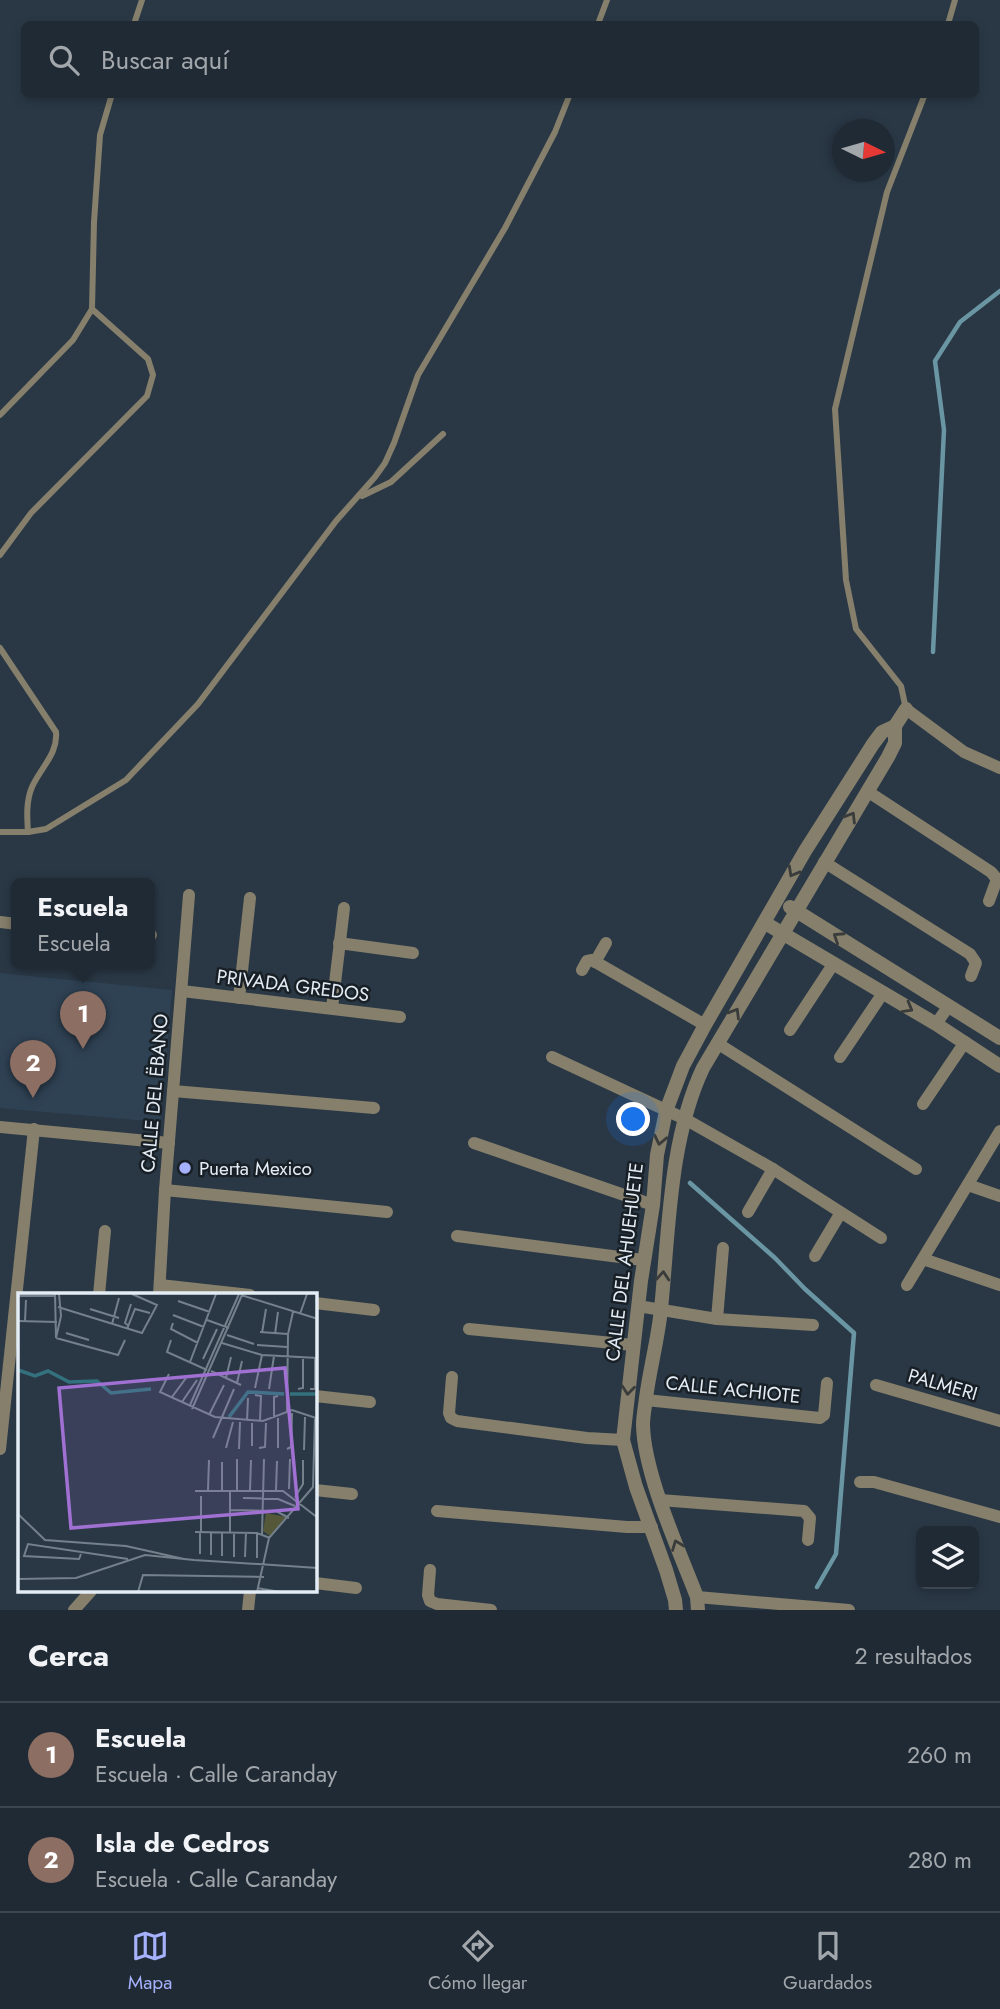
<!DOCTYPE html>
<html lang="es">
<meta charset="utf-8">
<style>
body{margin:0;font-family:Jost,sans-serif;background:#2d3640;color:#f1f3f6}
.controls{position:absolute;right:21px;bottom:21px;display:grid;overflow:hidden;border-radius:10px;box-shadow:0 4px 10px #0003}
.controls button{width:63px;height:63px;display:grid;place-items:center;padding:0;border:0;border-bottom:2px solid #3d464f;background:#202a34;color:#f1f3f6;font:35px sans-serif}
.compass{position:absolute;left:832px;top:119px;width:63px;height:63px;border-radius:50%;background:#202a34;box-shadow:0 4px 10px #0003;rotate:95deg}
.you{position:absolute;left:634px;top:1120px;width:24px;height:24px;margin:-18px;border:5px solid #fff;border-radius:50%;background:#1a73e8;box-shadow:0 0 0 10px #1a73e833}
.badge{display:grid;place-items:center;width:46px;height:46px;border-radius:50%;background:#a5b1fc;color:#fff;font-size:23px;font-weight:700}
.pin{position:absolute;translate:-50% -58px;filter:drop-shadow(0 2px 4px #0008)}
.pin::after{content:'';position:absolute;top:37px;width:24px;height:21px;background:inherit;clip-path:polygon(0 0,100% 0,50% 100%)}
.popup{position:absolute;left:11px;top:878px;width:144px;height:91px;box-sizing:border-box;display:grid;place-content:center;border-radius:10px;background:#202a34;filter:drop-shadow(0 2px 5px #0005);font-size:23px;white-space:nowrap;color:#a2a7ac}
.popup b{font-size:26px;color:#f1f3f6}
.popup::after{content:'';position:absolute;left:50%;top:100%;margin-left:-14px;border:14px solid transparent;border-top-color:#202a34}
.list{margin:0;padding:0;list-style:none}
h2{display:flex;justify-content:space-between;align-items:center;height:91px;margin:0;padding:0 28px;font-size:30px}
h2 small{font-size:23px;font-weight:400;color:#a2a7ac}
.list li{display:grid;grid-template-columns:46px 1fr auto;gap:21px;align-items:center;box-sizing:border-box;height:105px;padding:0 28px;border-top:2px solid #3d464f}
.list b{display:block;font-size:26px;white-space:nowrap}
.list p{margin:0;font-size:23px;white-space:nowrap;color:#a2a7ac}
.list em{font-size:23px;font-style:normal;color:#a2a7ac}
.icon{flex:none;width:38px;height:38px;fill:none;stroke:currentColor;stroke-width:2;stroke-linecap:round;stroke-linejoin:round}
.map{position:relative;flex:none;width:1000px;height:1610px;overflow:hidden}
.search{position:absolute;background:#202a34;box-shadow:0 4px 10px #0003;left:21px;right:21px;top:21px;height:77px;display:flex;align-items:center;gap:18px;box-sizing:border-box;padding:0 24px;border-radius:10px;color:#a2a7ac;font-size:26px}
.sheet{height:301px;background:#202a34}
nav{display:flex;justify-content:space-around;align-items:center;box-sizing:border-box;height:98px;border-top:2px solid #3d464f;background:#202a34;font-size:19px;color:#a2a7ac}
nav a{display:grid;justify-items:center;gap:4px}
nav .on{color:#a5b1fc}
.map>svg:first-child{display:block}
.built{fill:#2f4254}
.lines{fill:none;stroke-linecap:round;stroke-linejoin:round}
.stream{stroke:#6996a2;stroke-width:4.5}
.service{stroke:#857f6b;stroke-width:6}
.minor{stroke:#857f6b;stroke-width:12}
.tertiary{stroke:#857f6b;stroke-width:14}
.oneway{stroke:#393c3a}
.poi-dot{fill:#a5b1fc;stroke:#181f25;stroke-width:2.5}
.labels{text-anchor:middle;stroke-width:5;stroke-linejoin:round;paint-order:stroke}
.street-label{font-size:19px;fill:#e4edf6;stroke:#181f25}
.poi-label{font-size:19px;fill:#e4edf6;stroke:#181f25;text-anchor:start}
.inset-river{fill:none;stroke:#34717e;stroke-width:3.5}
.inset-road{fill:none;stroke:#74808c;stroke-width:2}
.view{fill:#a070d2;fill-opacity:0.15;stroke:#a070d2;stroke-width:3.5}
.inset-edge{fill:none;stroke:#e4edf6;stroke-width:3.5}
</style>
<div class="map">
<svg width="1000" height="1610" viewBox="0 0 1000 1610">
<rect width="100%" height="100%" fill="#2a3846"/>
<polygon class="built" points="0,973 172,990 160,1122 0,1108"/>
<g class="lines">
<g class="stream">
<polyline points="933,652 944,430 935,361 960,322 1000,291"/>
<polyline points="690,1183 775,1258 805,1289 854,1333 836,1554 817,1587"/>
</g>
<g class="service">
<polyline points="134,24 142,0"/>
<polyline points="598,24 607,0"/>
<polyline points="948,24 955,0"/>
<polyline points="0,415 73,340 92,309 94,222 100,135 112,94"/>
<polyline points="362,496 391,482 443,434"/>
<polyline points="0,555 31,513 147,396 153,375 148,359 92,309"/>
<path d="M0,648L56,732C58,754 41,767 32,787C26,801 27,817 28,832"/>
<polyline points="906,709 901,686 856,629 846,580 835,409 887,192 925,94"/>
<polyline points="0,832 28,832 46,829 126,780 198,704 336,521 375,477 385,463 394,443 418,375 505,228 555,132 570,94"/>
</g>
<g class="minor">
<polyline points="906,709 964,752 1000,768"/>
<polyline points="867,791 991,872 997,879 989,901"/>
<polyline points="824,862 970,954 976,963 971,976"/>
<polyline points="0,922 17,924"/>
<polyline points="150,935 151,935"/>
<polyline points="339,943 413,953"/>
<polyline points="595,962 606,943"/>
<polyline points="582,970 587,961 592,960 705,1025"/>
<polyline points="182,991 400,1017"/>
<polyline points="239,998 250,898"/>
<polyline points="332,1008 344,908"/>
<polyline points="936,1024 948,1007"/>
<polyline points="790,1030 834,963"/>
<polyline points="717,1043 916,1169"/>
<polyline points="552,1057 685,1119 773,1169 881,1238"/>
<polyline points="840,1057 883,993"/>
<polyline points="173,1091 374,1108"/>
<polyline points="923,1104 965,1042"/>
<polyline points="0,1127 169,1143"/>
<polyline points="474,1143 653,1205"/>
<polyline points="968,1185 1000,1196"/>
<polyline points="165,1190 387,1212"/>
<polyline points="748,1212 773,1169"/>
<polyline points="457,1236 643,1260"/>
<polyline points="815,1256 840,1214"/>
<polyline points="923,1259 1000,1285"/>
<polyline points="160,1285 250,1295"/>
<polyline points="907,1285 1000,1131"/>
<polyline points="99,1295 105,1231"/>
<polyline points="159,1295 165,1190 189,895"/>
<polyline points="315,1303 374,1310"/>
<polyline points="638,1306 717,1319 813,1325"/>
<polyline points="717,1319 723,1248"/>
<polyline points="469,1329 633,1345"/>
<polyline points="452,1377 449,1413 451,1418 457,1421 587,1438 623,1440"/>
<polyline points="876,1385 1000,1421"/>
<polyline points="315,1396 370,1402"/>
<polyline points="646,1400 820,1418 824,1415 827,1383"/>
<polyline points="0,1449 34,1129"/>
<polyline points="860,1482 874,1482 1000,1517"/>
<polyline points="315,1490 352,1494"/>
<polyline points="660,1500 804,1511 810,1518 808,1540"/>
<polyline points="437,1511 627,1527 652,1527"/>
<polyline points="430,1570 428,1595 430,1601 437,1604 491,1610"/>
<polyline points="315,1583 356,1588"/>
<polyline points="697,1597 849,1610"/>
<polyline points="74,1610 91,1591"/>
<polyline points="248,1610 250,1591"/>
</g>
<g class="tertiary">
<polyline points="790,907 1000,1038"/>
<polyline points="765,923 936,1024 1000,1066"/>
<polyline points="676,1610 675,1600 666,1570 636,1487 623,1440 641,1281 653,1205 657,1155 666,1111 683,1066 705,1025 805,851 873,744 882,732 895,726"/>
<path d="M698,1610L697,1597C679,1550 644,1474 643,1425C643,1416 645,1407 646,1398C650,1368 658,1339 661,1309C669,1231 669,1140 703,1068L888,757L895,743V726L906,709"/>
</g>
</g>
<defs><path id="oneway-chevron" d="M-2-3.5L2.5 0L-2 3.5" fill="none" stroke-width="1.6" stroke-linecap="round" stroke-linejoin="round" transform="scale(1.75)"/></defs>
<g class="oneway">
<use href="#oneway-chevron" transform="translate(851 817) rotate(-59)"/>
<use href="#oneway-chevron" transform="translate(793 872) rotate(119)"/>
<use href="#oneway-chevron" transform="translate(838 937) rotate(-147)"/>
<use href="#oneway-chevron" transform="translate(908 1008) rotate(30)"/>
<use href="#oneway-chevron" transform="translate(735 1013) rotate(-59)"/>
<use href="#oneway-chevron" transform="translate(660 1140) rotate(102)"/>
<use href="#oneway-chevron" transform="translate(663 1276) rotate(-86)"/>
<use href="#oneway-chevron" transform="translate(628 1390) rotate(96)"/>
<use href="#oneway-chevron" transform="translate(677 1545) rotate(-111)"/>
</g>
<circle class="poi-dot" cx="185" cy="1168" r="7"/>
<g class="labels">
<g class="street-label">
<text transform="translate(293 985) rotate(7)" y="7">PRIVADA GREDOS</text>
<text transform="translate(154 1093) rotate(-85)" y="7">CALLE DEL ËBANO</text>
<text transform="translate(624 1262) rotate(-83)" y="7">CALLE DEL AHUEHUETE</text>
<text transform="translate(943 1384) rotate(16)" y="7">PALMERI</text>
<text transform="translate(733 1389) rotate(6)" y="7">CALLE ACHIOTE</text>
</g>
<g class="poi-label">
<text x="199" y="1175">Puerta Mexico</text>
</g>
</g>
<g transform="translate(18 1293)">
<rect width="299" height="299" fill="#2a3846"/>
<path d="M248,220L268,224L252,243L245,238Z" fill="#545738"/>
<path class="inset-river" d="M0,77L17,83L30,78L51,89L79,88L93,100L133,96M272,101H300M211,124L230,99L266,101"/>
<path class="inset-road" d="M37,1L38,45M223,2L300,26M0,3H38M160,8L192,19M40,14L124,40L139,12L114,1M72,16L101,25M282,21L289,1M155,22L186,34M189,27L211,35M0,28L39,29M7,28L8,7M155,30L153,36L180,50M94,31L101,5M111,33L107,30L113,11M109,36L117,16L132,20M242,39L270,41M48,40L71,47M244,40L248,16M257,41L260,19M209,42L236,51M38,45L100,62L107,47M38,45L43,23L41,1M153,47L149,59L189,77M204,50L244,62L300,65M239,52L269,54M185,66L199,36M172,69L198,1M193,78L223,92M151,81L142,99L197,124L245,128L274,117L298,125M208,85L213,64M219,90L224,68M237,95L244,62M251,96L256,63M280,96L285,95V64M292,96H297V65M237,102L243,103L242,127M154,104L168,85M164,109L179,87M172,112L221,1M174,116L224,2M269,118L270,41L275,19M191,122L206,92M256,124V104L260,103M260,125V155M229,128L230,105M195,145L216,96M234,153V130M208,155L215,129M241,155L247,154L248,130M221,156L222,129M269,156L273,154L274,120M286,157L287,124M204,169V198M271,196L272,166M190,197L191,167M232,197L233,167M258,197L259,168M177,198H265L300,225M219,198V166M183,203V239M277,204L285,191V167M225,205L260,206L277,213M212,217L258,218L271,225M0,221L27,247L108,253L166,266M177,239L239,240L252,245M193,239V262M212,239V198M244,241L246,166M63,261L61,266L6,263L10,251L110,266M182,261V239M204,263V239M216,264V239M227,264L228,239M239,265V240M176,267L300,275M0,286L58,285L127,262L176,267M239,295L262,299M120,299L125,282L246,284M239,299L251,245L295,194L297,124"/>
<path class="view" d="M267,75L280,216L53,235L41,95Z"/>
<rect width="299" height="299" class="inset-edge"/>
</g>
</svg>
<div class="controls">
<button><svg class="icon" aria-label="layers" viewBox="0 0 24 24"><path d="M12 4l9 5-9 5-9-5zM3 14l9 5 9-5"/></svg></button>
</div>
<svg class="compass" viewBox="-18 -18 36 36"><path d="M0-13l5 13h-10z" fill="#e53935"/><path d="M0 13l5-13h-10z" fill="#a2a7ac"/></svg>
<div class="you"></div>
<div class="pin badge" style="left:83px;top:1049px;background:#8d6e63">1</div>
<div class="popup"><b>Escuela</b>Escuela</div>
<div class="pin badge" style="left:33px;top:1098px;background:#8d6e63">2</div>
<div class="search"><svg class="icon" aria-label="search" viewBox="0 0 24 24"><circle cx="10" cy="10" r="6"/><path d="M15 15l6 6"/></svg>Buscar aquí</div>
</div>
<section class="sheet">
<h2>Cerca<small>2 resultados</small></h2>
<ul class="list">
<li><span class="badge" style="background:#8d6e63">1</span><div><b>Escuela</b><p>Escuela · Calle Caranday</p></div><em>260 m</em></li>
<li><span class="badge" style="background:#8d6e63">2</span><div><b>Isla de Cedros</b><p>Escuela · Calle Caranday</p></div><em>280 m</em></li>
</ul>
</section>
<nav>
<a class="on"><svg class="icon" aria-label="map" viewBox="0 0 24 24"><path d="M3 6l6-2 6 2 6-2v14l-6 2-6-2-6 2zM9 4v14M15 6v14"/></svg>Mapa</a>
<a><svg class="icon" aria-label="directions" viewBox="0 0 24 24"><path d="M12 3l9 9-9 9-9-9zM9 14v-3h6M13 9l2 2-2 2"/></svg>Cómo llegar</a>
<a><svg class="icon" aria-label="saved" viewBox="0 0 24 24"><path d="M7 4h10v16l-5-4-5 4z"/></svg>Guardados</a>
</nav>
